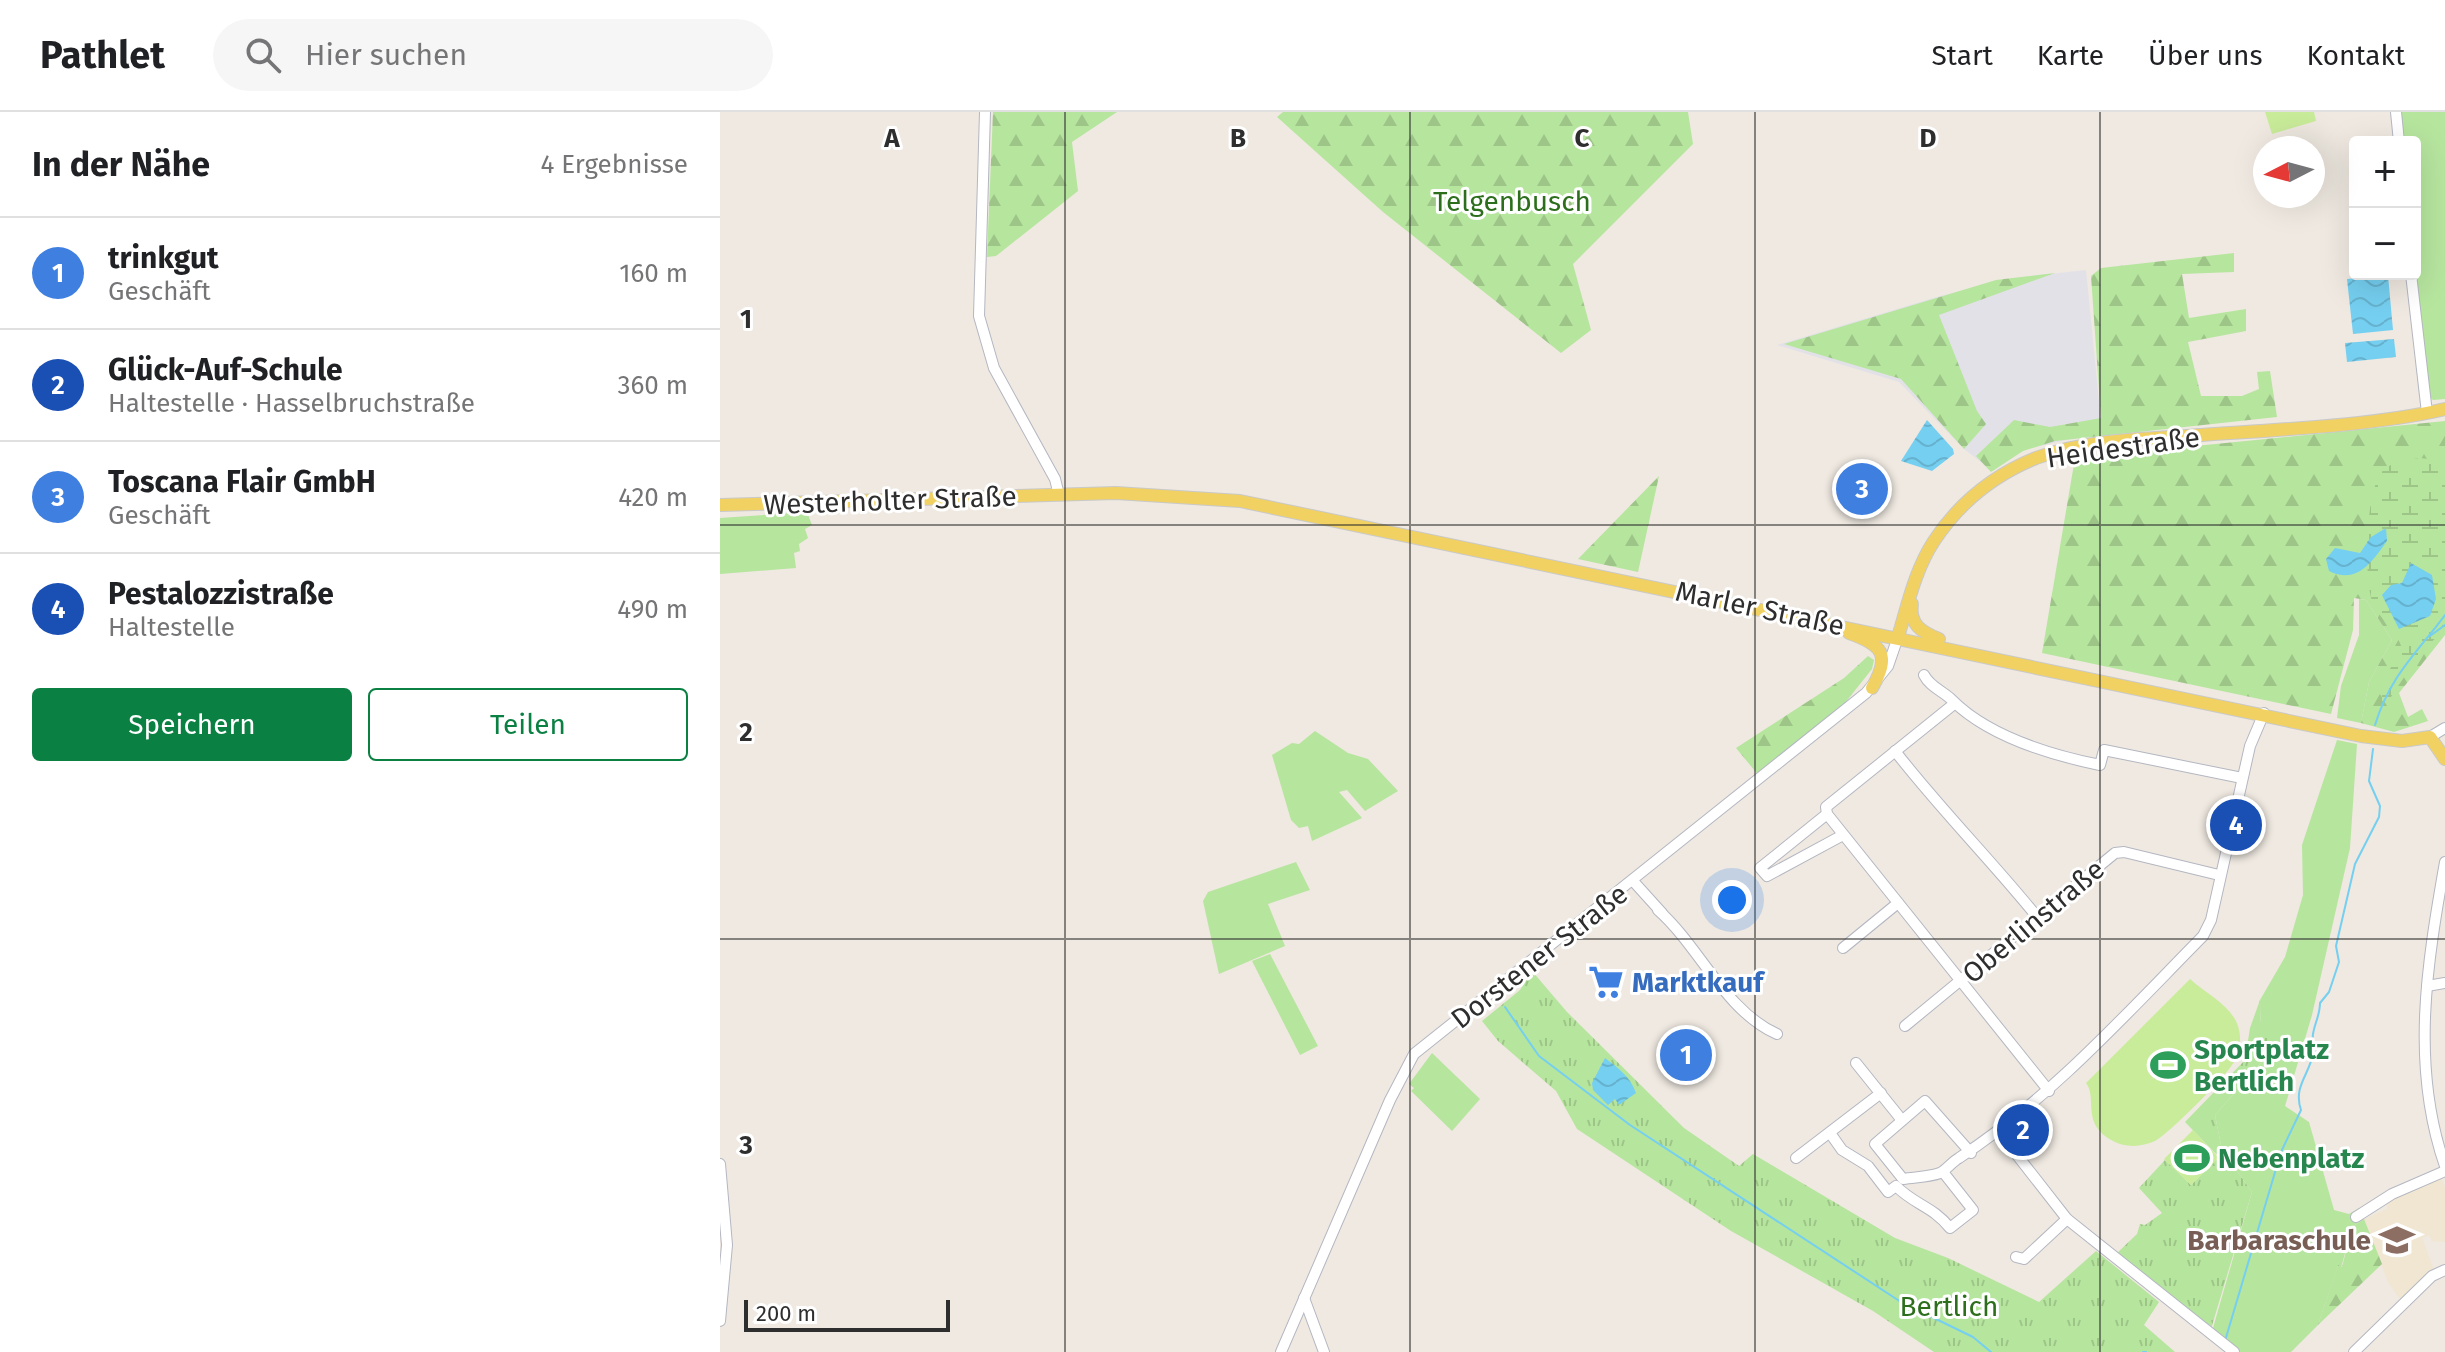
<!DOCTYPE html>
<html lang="de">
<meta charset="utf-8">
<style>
body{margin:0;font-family:"Fira Sans",sans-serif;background:#f6f6f6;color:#202124}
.controls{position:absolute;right:24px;top:24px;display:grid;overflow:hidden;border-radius:8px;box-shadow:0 8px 32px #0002}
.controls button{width:72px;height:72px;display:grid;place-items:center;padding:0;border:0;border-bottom:2px solid #e0e0e0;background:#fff;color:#202124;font:40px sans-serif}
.compass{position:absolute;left:1533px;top:24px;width:72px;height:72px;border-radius:50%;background:#fff;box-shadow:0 8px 32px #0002;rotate:264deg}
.scale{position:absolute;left:24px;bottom:20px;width:206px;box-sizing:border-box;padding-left:8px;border:4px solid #2e2e2e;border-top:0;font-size:22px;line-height:28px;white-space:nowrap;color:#2e2e2e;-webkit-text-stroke:6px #fff;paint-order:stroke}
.you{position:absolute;left:1012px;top:788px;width:28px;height:28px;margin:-20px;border:6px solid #fff;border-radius:50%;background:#1a73e8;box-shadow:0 0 0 12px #1a73e833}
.badge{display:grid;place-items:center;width:52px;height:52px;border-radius:50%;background:#0b8043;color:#fff;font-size:26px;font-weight:700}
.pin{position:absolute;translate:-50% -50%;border:4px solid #fff;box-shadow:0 2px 8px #0006}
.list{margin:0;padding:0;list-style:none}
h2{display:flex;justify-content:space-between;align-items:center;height:104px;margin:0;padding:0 32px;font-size:34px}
h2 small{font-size:26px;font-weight:400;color:#757577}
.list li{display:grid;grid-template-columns:52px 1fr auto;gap:24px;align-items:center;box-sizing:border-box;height:112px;padding:0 32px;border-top:2px solid #e0e0e0}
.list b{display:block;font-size:30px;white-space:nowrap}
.list p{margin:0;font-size:26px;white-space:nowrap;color:#757577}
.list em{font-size:26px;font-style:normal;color:#757577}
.actions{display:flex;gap:16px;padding:24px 32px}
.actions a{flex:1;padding:18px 0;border:2px solid #0b8043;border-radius:8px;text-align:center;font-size:28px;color:#0b8043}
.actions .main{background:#0b8043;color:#fff}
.icon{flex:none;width:44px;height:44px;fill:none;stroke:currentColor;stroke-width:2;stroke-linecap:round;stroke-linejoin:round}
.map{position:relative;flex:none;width:1725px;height:1240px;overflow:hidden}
header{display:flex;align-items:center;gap:48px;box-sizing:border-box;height:112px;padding:0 40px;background:#fff;border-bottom:2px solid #e0e0e0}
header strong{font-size:38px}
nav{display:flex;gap:44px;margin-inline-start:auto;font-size:28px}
.search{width:560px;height:72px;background:#f6f6f6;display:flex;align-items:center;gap:20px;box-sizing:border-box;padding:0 28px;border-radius:44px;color:#757577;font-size:30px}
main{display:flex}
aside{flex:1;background:#fff}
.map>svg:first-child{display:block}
.industrial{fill:#e3e1e8}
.education{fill:#f0e6d1}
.grass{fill:#b6e59e}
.forest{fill:url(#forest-firs)}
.wetland{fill:url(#wetland-marsh)}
.park{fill:url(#park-tufts)}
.pitch{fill:#c9ec9a}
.water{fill:url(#water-waves)}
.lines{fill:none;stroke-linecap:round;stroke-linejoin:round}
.stream{stroke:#75cff0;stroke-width:2}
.minor-casing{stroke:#b4b7c1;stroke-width:12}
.major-casing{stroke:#c9c9c9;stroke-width:14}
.minor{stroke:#fff;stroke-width:10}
.major{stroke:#f2d163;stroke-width:12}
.grid{fill:none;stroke:#2e2e2e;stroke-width:2;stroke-opacity:0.55}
.labels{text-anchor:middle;stroke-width:6;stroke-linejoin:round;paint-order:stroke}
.park-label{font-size:28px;fill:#2c6e1b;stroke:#fff}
.street-label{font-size:28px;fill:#2e2e2e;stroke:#fff}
.shop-label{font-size:28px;font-weight:bold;fill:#366cbe;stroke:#fff;text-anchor:start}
.leisure-label{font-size:28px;font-weight:bold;fill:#27864d;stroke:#fff;text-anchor:start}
.education-label{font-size:28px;font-weight:bold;fill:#785e54;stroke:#fff;text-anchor:end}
.grid-label{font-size:26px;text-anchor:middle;font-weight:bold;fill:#2e2e2e;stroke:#fff;stroke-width:6;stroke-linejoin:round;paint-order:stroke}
</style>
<header>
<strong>Pathlet</strong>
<div class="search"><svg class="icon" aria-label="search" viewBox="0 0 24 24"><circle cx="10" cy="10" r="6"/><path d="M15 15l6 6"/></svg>Hier suchen</div>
<nav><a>Start</a><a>Karte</a><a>Über uns</a><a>Kontakt</a></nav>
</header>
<main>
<aside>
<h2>In der Nähe<small>4 Ergebnisse</small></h2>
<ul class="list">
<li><span class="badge" style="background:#3f7fe0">1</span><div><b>trinkgut</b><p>Geschäft</p></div><em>160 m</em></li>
<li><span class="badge" style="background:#1a4fb4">2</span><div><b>Glück-Auf-Schule</b><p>Haltestelle · Hasselbruchstraße</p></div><em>360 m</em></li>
<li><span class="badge" style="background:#3f7fe0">3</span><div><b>Toscana Flair GmbH</b><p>Geschäft</p></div><em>420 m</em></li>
<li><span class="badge" style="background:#1a4fb4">4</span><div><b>Pestalozzistraße</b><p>Haltestelle</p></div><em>490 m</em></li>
</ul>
<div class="actions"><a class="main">Speichern</a><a>Teilen</a></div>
</aside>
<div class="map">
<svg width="1725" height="1240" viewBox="0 0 1725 1240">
<defs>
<pattern id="forest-firs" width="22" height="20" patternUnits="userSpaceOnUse" patternTransform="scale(2)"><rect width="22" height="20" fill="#b6e59e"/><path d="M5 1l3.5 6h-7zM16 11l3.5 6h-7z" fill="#9dc588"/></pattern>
<pattern id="wetland-marsh" width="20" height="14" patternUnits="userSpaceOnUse" patternTransform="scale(2)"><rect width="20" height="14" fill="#b6e59e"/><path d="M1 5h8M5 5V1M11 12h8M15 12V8" fill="none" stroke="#9dc588"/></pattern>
<pattern id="park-tufts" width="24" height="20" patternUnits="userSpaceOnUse" patternTransform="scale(2)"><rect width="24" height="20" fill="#b6e59e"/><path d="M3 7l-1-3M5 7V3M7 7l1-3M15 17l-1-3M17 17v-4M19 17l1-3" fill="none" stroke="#9dc588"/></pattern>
<pattern id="water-waves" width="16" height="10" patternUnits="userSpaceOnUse" patternTransform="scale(2)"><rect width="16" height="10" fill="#75cff0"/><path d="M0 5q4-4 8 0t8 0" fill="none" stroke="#66b2ce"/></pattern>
</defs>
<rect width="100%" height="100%" fill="#efe9e1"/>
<polygon class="industrial" points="1366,158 1382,320 1302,338 1270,357 1244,337 1179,270 1057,233 1220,184 1295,166"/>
<polygon class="education" points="1721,1066 1725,1075 1725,1130 1712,1129 1709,1123 1702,1126 1714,1158 1681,1188 1668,1170 1644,1107 1667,1097 1667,1090"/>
<g class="grass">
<polygon points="1678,0 1725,0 1725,287 1713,288 1707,283 1695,162 1695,30 1681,30"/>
<polygon points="87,400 92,413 85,417 88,426 79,432 80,439 74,441 76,456 0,462 0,406"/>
<polygon points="1639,487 1646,488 1672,528 1649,570 1641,611 1617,606 1621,574 1639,523"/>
<polygon points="595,619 628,641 648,647 678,679 645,699 627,678 619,680 642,706 592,729 588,714 579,716 571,708 552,643 572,631 579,632"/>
<polygon points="1617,628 1637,632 1630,736 1592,903 1565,994 1589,1010 1614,1098 1629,1102 1639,1096 1644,1107 1632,1115 1621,1156 1618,1154 1598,1213 1571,1240 1514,1240 1491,1223 1532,1080 1502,1038 1495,1003 1541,951 1540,888 1565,845 1583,783 1582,733"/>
<polygon points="576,750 590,778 548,792 565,834 499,862 483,789 488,780"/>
<polygon points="550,842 598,934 580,943 532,849"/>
<polygon points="712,941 760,987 732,1019 691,979 694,976 689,972"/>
</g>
<g class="forest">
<polygon points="273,0 397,0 352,30 358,79 276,144 267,145"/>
<polygon points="563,0 968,0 973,32 853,152 871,218 841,241 663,100 557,5"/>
<polygon points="1514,141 1514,160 1462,162 1469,206 1526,197 1526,219 1468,230 1481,284 1522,284 1539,277 1537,260 1550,259 1557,305 1335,329 1303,339 1271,360 1256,344 1294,308 1330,315 1381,306 1371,164 1381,156"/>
<polygon points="1335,161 1219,203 1257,299 1266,312 1244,337 1181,267 1064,232 1276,168"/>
<polygon points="1725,309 1725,523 1679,581 1688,605 1702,597 1708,609 1674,620 1641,611 1649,570 1672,528 1646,488 1634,486 1633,518 1611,602 1322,541 1355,346"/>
<polygon points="939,364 918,460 858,447"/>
<polygon points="1148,544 1154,548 1152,557 1113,606 1040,665 1016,636 1124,566"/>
<polygon points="1644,1107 1662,1152 1598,1213 1618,1153 1622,1155 1632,1115"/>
</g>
<path class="wetland" d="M1700,346L1725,349V517L1700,541L1669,588L1662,589V571L1682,536C1676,518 1658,506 1652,489C1644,464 1645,383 1661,361C1669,350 1688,348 1700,346Z"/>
<g class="park">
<polygon points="812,859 847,900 964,1016 1019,1054 1033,1042 1175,1126 1228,1146 1319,1190 1376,1139 1439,1190 1424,1213 1455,1240 1214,1240 1153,1199 1011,1119 857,1017 836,979 778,929 762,909 800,878"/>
<polygon points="1540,888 1540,908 1550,929 1541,951 1495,1003 1502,1038 1532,1080 1491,1217 1396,1142 1417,1122 1420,1112 1425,1113 1442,1101 1419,1076 1445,1048 1471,1073 1499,1045 1465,1010 1525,948 1530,916"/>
</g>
<g class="pitch">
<polygon points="1545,0 1594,0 1596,9 1552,22"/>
<path d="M1470,867C1486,882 1511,893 1518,914C1522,926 1520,939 1514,950C1506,964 1449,1022 1435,1029C1422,1035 1406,1036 1393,1029C1360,1012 1378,986 1366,971Z"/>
<polygon points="1473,1018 1499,1046 1471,1073 1444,1047"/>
</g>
<g class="water">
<polygon points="1668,163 1673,218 1633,222 1627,167"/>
<polygon points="1674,227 1676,245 1627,250 1625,231"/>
<polygon points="1207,308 1233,337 1234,342 1212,359 1181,349"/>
<path d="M1666,416L1667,429C1652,450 1637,473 1609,459L1606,447L1615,436L1640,441L1651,425Z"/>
<polygon points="1691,451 1712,463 1716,487 1710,504 1679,517 1662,483 1671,473 1682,471"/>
<path d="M885,946C898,956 910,964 916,981L899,993L895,987L888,993L873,978L872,971Z"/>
</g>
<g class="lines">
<g class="stream">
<polyline points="1710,524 1725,513"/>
<path d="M1655,613C1670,564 1696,542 1725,503"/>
<polyline points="785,895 819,944 910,1013 1181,1190 1253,1225 1271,1240"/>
<path d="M1505,1229L1561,1040L1581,998C1573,975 1589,963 1593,942C1594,936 1592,929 1593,922C1595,910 1600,903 1600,891L1609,880L1619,850L1616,834L1635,752L1659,705L1660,694L1649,669L1653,637"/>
<polyline points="1423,1240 1426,1240"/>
</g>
<g class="minor-casing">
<g id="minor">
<polyline points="265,0 259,204 274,256 335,367 339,383"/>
<polyline points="1676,0 1679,30"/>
<polyline points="1691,162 1707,301"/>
<path d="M1204,563C1210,575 1223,579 1232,588C1268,624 1331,643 1380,653L1384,638L1522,666"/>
<polyline points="1234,592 1106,695 1107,702 1329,979"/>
<polyline points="1710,625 1725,616"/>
<path d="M1175,639C1220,697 1272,749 1318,806"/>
<polyline points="1107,702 1040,756 1047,764 1123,723"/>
<path d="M1725,750C1707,852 1690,953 1725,1054"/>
<polyline points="914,770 942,801"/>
<path d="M938,798C980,835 1005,899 1057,922"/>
<polyline points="1123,836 1178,791"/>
<polyline points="1707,874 1725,871"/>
<polyline points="1185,914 1395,741 1404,740 1499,763"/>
<polyline points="1136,951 1181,1007"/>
<polyline points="1279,1020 1347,1107 1514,1240"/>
<path d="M1110,1021L1122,1038L1148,1054L1168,1080L1176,1074C1193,1092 1214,1095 1230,1116L1253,1098L1223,1060"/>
<polyline points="1293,1039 1298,1004"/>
<path d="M1251,1041L1205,989L1155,1032L1183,1067C1195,1065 1209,1065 1220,1061C1226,1058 1232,1050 1239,1046C1331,986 1406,902 1483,824L1491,808L1530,634L1544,601"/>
<polyline points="1076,1046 1161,981"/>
<polyline points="0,1052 7,1133 0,1209"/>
<polyline points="1636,1105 1672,1082 1725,1059"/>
<polyline points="1296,1145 1304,1147 1347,1107"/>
<polyline points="584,1186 604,1240"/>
<polyline points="561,1240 670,988 694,942 1146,581 1168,554 1178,525"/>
<polyline points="1634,1240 1712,1164 1725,1158"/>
</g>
</g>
<g class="major-casing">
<g id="major">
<polyline points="0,393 396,381 520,389 1641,624 1682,629 1710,625 1725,647"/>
<path d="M1192,492C1189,512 1201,520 1219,527"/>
<path d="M1129,521C1163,533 1171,543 1152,576"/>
<path d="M1178,525C1188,492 1195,458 1214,429C1239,391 1274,363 1316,346C1362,329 1417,327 1466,324C1546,318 1647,315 1725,297"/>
</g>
</g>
<use href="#minor" class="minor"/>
<use href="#major" class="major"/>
</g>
<path class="grid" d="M345,0V1240M690,0V1240M1035,0V1240M1380,0V1240M0,413H1725M0,827H1725"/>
<defs>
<g id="supermarket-bare" transform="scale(2.76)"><path d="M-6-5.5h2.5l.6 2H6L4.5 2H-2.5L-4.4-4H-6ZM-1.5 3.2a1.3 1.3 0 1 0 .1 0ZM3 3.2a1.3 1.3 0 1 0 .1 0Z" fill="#3f7fe0" stroke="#fff" stroke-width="2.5" paint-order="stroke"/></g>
<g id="stadium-bare" transform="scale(2.76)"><path d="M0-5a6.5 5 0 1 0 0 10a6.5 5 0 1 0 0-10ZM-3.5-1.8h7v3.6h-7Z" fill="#2e9e5b" stroke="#fff" stroke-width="2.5" paint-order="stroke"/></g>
<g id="school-bare" transform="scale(2.76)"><path d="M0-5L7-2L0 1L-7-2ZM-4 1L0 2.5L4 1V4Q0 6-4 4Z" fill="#8d6e63" stroke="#fff" stroke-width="2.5" paint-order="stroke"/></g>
</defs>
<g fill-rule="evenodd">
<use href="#supermarket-bare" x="886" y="870"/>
<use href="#stadium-bare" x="1448" y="953"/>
<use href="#stadium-bare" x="1472" y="1046"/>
<use href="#school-bare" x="1677" y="1128"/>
</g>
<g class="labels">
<g class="park-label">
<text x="792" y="99">Telgenbusch</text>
<text x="1229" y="1204">Bertlich</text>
</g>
<g class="street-label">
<text transform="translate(1403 335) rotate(-8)" y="10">Heidestraße</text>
<text transform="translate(170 388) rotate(-2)" y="10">Westerholter Straße</text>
<text transform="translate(1040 496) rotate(12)" y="10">Marler Straße</text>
<text transform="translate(1313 809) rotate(-40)" y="10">Oberlinstraße</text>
<text transform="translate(819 844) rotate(-38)" y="10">Dorstener Straße</text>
</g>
<g class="shop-label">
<text x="912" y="880">Marktkauf</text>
</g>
<g class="leisure-label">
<text x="1474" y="947">Sportplatz<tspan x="1474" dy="32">Bertlich</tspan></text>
<text x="1498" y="1056">Nebenplatz</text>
</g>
<g class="education-label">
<text x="1651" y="1138">Barbaraschule</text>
</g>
</g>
<g class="grid-label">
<text x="172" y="35">A</text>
<text x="518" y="35">B</text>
<text x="862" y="35">C</text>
<text x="1208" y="35">D</text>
<text x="26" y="216">1</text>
<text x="26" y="629">2</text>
<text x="26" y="1042">3</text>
</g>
</svg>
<div class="controls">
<button>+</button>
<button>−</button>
</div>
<svg class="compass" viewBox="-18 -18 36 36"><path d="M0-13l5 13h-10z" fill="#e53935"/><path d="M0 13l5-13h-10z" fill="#757577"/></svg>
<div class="scale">200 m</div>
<div class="you"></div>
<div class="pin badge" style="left:966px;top:943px;background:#3f7fe0">1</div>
<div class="pin badge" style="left:1303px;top:1018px;background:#1a4fb4">2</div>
<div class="pin badge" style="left:1142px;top:377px;background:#3f7fe0">3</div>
<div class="pin badge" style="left:1516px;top:713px;background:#1a4fb4">4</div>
</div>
</main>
